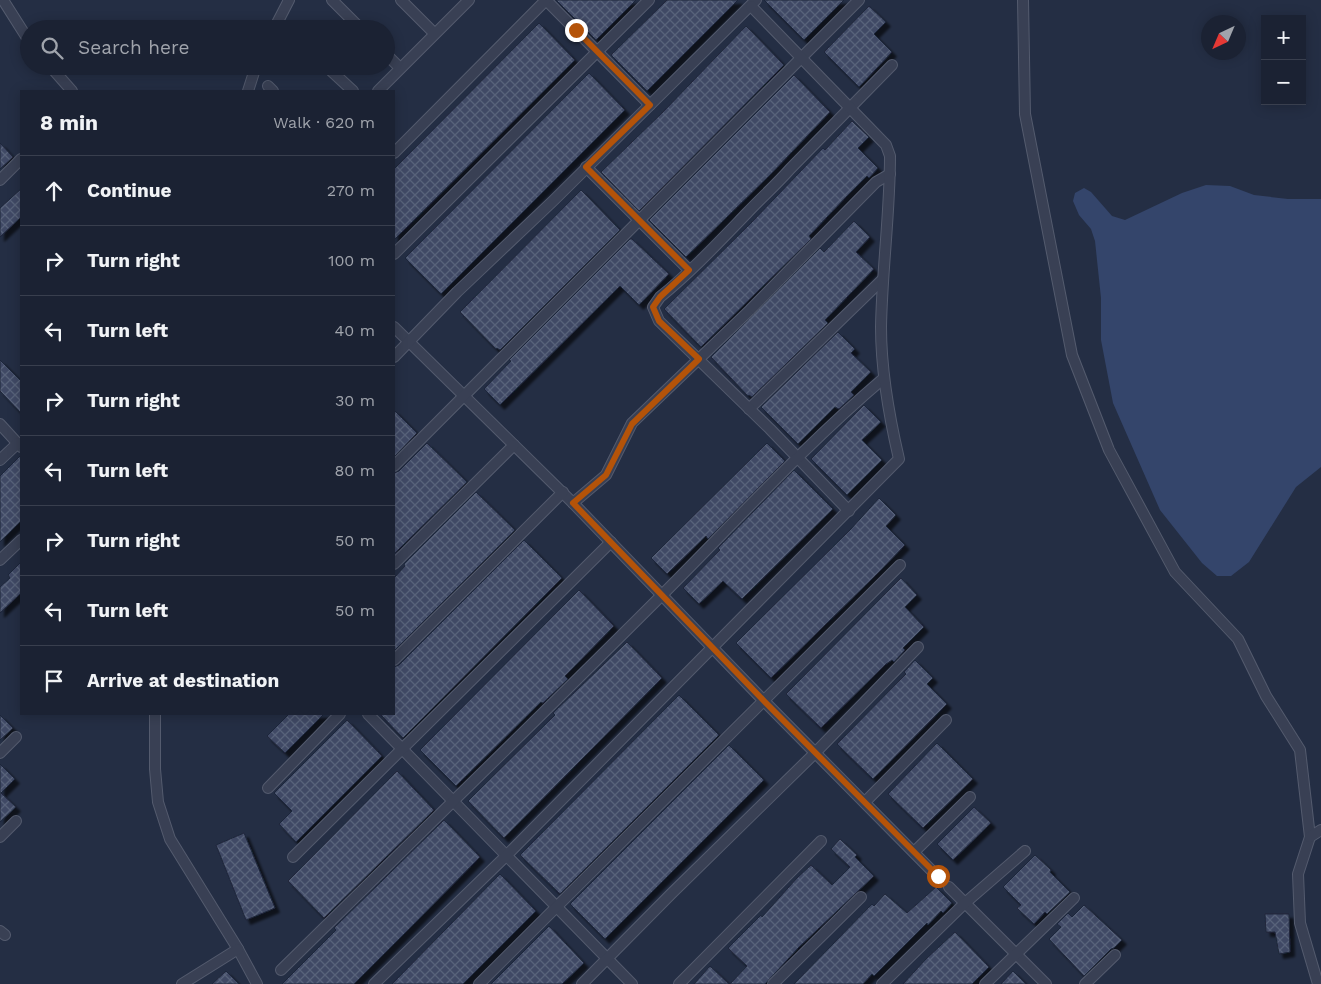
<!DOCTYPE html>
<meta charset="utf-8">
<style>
body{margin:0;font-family:"Work Sans",sans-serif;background:#282f3f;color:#f1f3f6}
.controls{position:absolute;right:15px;top:15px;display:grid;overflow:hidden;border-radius:0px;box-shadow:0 2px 12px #0003}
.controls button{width:45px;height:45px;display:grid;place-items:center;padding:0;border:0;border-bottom:1px solid #393f4e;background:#1b2233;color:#f1f3f6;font:25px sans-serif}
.compass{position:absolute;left:1201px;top:15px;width:45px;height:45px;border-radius:50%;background:#1b2233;box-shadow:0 2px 12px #0003;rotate:224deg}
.stop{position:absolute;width:15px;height:15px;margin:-11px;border:4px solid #b45309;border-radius:50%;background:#fff}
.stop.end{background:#b45309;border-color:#fff;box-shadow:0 1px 5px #0008}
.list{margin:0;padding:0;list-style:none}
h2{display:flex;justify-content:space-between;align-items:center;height:65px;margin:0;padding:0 20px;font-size:21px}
h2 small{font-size:16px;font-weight:400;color:#a0a4ac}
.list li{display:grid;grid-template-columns:32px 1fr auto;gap:15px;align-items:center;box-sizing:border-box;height:70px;padding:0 20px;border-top:1px solid #393f4e}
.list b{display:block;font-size:19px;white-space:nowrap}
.list em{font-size:16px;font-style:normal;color:#a0a4ac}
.icon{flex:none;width:28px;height:28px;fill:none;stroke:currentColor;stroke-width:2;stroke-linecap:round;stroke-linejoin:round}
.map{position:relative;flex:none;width:1321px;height:984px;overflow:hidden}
.search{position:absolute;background:#1b2233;box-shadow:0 2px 12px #0003;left:20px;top:20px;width:375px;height:55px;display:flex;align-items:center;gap:12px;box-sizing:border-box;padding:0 18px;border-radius:28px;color:#a0a4ac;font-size:19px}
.panel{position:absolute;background:#1b2233;box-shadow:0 2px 12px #0003;left:20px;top:90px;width:375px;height:625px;border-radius:0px}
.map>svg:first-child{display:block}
.water{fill:#34456b}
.building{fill:url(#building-cross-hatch);stroke:#1f273b;filter:url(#shadow)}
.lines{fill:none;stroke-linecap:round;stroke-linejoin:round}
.minor-casing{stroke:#545b6e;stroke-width:12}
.minor{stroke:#394054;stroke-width:10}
.route{stroke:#b45309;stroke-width:6}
</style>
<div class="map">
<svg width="1321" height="984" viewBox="0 0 1321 984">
<defs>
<pattern id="building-cross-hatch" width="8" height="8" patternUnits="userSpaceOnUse" patternTransform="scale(1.25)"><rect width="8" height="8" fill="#404a65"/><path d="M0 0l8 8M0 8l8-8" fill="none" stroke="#59627a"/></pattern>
<filter id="shadow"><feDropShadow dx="4.5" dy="4.5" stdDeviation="1" flood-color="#0009"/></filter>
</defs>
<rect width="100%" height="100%" fill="#242e44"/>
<polygon class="water" points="1206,185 1230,186 1254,195 1288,199 1321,199 1321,467 1296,487 1249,562 1231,576 1217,576 1202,563 1160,510 1113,403 1101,340 1101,298 1095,241 1091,229 1079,215 1073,201 1075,193 1084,188 1091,192 1112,216 1125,220 1182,193"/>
<g class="building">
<polygon points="556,0 636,0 596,40"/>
<polygon points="667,0 738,0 647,91 611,55"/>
<polygon points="764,0 844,0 804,40"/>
<polygon points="869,6 886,22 874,34 892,52 859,87 824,52"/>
<polygon points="539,23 575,60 394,240 394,169"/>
<polygon points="746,26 784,65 639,211 601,172 663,112"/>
<polygon points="589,73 625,110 441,294 405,258"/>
<polygon points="794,75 830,112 770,175 686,257 649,220"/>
<polygon points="852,121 869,137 858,148 878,168 869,178 867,176 846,197 809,236 811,239 701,347 664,309 751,223 823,148 825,150"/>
<polygon points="0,143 13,157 0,169"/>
<polygon points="21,189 21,217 0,237 0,208"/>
<polygon points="581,190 620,230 500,350 497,348 496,349 460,312"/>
<polygon points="854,221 870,237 856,252 874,269 825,320 828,323 752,397 749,395 748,396 711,357 820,248 824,252"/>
<polygon points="630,239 632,239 669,274 639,305 620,286 500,405 484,389 511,361 509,360"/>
<polygon points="838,332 855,349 851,353 871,372 851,392 854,395 839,409 835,407 798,444 761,407"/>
<polygon points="0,360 21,381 21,413 0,391"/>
<polygon points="864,405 881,422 862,440 882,460 847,495 811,459"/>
<polygon points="394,410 417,433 394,457"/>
<polygon points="427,443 467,482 394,554 394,473 399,471"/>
<polygon points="767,443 785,461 708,539 706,536 667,574 651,558"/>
<polygon points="21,455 21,521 0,542 0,476"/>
<polygon points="794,470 833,509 742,599 723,581 699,604 683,588 720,550 718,548"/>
<polygon points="476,492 515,530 394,651 394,578 405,566 404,564"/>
<polygon points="879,498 896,515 886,526 905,545 877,574 771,678 736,643 851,529"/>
<polygon points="524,540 562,578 403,738 380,714 394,714 394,667 399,665"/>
<polygon points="21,562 21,593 0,613 0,587 10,578 8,575"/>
<polygon points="901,578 917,595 905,607 924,627 903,648 905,650 894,662 892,660 886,664 821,728 786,694"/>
<polygon points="579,590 614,626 565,676 568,679 543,703 541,702 456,786 420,750"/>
<polygon points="627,642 662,678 504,838 468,801 555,715 553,713"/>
<polygon points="915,660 933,678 927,684 947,704 873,779 837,744 906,674 904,672"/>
<polygon points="679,695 719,735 560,894 520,855"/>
<polygon points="289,714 324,714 285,753 267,736"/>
<polygon points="0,715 13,728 0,740"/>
<polygon points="347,720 382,756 296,842 279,824 292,811 274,793"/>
<polygon points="937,743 973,779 923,828 888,794"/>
<polygon points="729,745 764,780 605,939 570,904"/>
<polygon points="0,764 15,779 1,793 16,807 0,822"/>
<polygon points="397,771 434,810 324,918 288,881"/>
<polygon points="974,807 991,823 953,860 937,844"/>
<polygon points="444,820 480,857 406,932 354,984 282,984 336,930 334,928"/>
<polygon points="244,833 275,908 246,920 216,845"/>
<polygon points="840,839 857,855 855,857 874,876 799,947 765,984 730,984 747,966 728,948 761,915 762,917 797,878 811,865 832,885 850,867 831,849"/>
<polygon points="1035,855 1051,870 1050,872 1070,892 1047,914 1045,912 1034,924 1017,908 1021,905 1003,887"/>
<polygon points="500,874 536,911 463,984 392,984"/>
<polygon points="936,887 952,903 943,913 941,911 928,925 927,923 874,976 872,974 863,984 794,984 872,904 874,906 885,894 907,913"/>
<polygon points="1084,905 1122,940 1114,948 1111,949 1084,976 1049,939 1061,927 1057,924 1068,913 1072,917"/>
<polygon points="1265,914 1289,914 1290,952 1279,954 1275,932 1266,932"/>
<polygon points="549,926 584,963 562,984 491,984"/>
<polygon points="955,932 989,967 972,984 903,984 926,959"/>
<polygon points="710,966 729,984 694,984"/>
<polygon points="226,971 239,984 212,984"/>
<polygon points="1013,971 1026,984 1001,984"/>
</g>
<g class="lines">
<g class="minor-casing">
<g id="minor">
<polyline points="3,0 29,41"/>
<polyline points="332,0 361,29"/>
<polyline points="401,0 434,33"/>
<polyline points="546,0 650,105"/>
<polyline points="1023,0 1025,114 1072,355 1109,450 1175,572 1238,639 1266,696 1300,750 1310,837 1298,874 1300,923 1318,984"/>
<polyline points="274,29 289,0"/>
<polyline points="386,54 400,68"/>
<polyline points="50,66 72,91"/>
<polyline points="326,66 353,91"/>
<polyline points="268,86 273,91"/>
<polyline points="248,91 256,66"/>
<polyline points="378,91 469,0"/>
<polyline points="394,153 546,0"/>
<polyline points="586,167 689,270"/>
<polyline points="0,180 21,159"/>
<polyline points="394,254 649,0"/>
<polyline points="394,327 573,503 764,701 937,876"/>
<polyline points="394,357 457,292 554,200 756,0"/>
<polyline points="749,409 883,279"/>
<polyline points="0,424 21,447"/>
<polyline points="0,460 18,443"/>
<polyline points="394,466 859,0"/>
<polyline points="573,503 606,475 632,423 750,310 876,182 890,174"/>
<path d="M849,511L770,429L659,321L653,307L660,297C691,272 719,242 747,213C761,198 776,185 790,169L892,65"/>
<polyline points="0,560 21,540"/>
<polyline points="394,564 514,445"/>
<polyline points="394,660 563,492"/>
<polyline points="155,714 155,769 158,802 170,839 238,949 257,984"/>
<polyline points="368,714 632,984"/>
<polyline points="0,753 16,737"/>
<polyline points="268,788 340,714"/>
<polyline points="865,802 946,720"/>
<polyline points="0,837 16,821"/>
<polyline points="1310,837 1321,830"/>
<polyline points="914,852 970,797"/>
<polyline points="293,857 611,542"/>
<polyline points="949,887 1046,984"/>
<polyline points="0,931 5,935"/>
<path d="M281,970C408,845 536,721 662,595C735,522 805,445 884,378"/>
<polyline points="182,984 238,949"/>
<path d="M374,984L507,855L899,459C889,416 881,372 881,327C882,270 890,213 890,156L886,145L751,6"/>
<polyline points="479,984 900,565"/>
<polyline points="582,984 671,894 815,753 918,647"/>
<polyline points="679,984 821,841"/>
<polyline points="773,984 861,897"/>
<polyline points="882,984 965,903 1025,851"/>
<polyline points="985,984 1074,898"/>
<polyline points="1085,984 1115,955"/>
</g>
</g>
<use href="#minor" class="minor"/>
</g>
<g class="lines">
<polyline class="route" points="576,30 650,105 586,167 689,270 660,297 653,307 659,321 699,359 632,424 606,475 573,503 764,701 938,876"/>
</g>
</svg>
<div class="controls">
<button>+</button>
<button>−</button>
</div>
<svg class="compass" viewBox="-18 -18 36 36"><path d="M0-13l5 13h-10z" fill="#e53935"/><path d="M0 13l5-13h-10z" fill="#a0a4ac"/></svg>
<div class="stop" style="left:938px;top:876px"></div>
<div class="stop end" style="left:576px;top:30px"></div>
<div class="search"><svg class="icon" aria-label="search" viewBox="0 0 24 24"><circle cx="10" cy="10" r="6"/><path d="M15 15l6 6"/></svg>Search here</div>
<section class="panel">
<h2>8 min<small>Walk · 620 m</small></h2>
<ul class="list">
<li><svg class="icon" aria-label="ahead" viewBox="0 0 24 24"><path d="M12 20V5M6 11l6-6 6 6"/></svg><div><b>Continue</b></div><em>270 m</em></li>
<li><svg class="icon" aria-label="right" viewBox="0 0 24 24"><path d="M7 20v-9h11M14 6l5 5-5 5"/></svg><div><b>Turn right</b></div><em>100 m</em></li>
<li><svg class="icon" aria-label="left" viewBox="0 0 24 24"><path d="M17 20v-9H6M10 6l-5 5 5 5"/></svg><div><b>Turn left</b></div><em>40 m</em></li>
<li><svg class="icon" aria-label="right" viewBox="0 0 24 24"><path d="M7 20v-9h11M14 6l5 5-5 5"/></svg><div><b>Turn right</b></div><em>30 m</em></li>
<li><svg class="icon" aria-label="left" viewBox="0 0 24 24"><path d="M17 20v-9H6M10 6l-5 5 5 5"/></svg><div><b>Turn left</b></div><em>80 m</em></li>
<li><svg class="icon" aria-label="right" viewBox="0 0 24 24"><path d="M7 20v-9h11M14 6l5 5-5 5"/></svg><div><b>Turn right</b></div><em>50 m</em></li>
<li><svg class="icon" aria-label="left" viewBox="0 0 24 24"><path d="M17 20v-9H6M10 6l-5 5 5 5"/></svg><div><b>Turn left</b></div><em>50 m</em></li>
<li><svg class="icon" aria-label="arrive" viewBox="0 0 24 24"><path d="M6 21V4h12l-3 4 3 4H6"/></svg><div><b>Arrive at destination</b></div></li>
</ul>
</section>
</div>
